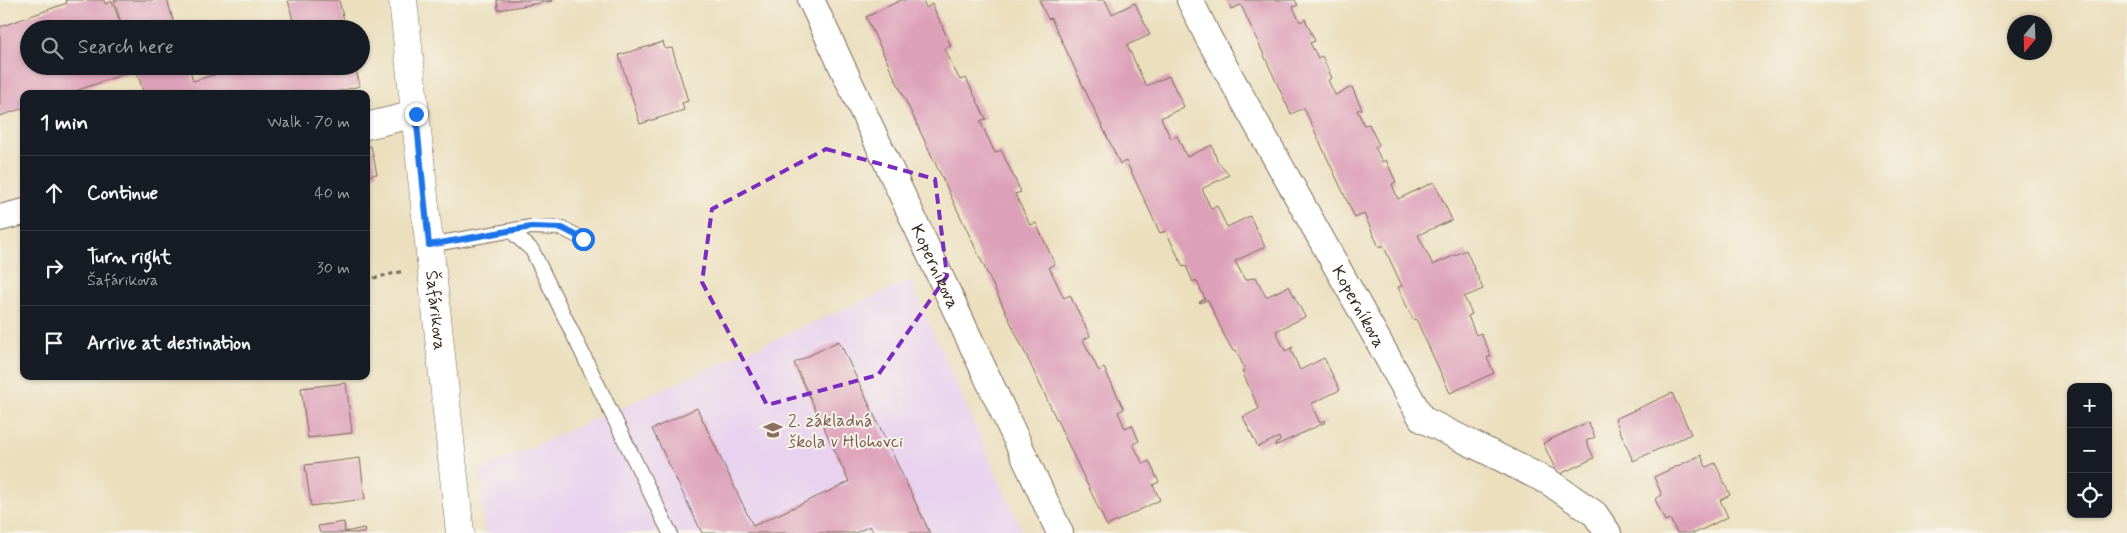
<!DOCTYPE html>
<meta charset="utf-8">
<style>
body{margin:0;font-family:Mynerve,sans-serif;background:#242831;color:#f1f3f6}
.controls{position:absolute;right:15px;bottom:15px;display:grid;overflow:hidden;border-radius:10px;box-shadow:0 1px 4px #0004}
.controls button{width:45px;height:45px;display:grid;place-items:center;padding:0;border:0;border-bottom:1px solid #363941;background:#171b24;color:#f1f3f6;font:25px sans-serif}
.compass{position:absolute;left:2007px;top:15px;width:45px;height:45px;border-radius:50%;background:#171b24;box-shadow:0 1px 4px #0004;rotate:199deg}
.stop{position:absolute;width:15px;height:15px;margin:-11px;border:4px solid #1a73e8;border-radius:50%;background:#fff}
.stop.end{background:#1a73e8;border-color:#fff;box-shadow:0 1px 5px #0008}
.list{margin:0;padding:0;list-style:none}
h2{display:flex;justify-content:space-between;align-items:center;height:65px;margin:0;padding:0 20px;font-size:21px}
h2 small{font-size:16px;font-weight:400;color:#9ea1a6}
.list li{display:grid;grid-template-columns:32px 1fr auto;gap:15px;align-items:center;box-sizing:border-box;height:75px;padding:0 20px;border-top:1px solid #363941}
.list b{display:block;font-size:19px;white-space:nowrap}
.list p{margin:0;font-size:16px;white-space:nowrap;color:#9ea1a6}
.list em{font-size:16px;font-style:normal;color:#9ea1a6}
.icon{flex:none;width:28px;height:28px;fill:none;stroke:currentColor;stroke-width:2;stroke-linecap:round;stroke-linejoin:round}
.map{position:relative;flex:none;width:2127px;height:533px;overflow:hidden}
.search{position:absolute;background:#171b24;box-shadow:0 1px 4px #0004;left:20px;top:20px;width:350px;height:55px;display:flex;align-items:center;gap:12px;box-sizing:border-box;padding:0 18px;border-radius:28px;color:#9ea1a6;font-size:19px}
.panel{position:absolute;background:#171b24;box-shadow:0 1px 4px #0004;left:20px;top:90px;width:350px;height:290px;border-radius:10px}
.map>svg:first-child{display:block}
.built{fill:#e8d2ef}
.building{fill:#dda0b9}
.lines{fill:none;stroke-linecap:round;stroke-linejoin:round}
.service-casing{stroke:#796956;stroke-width:16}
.minor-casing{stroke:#796956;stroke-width:28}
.secondary-casing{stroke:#796956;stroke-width:29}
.path{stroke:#796956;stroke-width:3;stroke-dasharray:4 4;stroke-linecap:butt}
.service{stroke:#fff;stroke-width:14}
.minor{stroke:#fff;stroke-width:26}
.secondary{stroke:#fff;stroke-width:28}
.route{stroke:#1a73e8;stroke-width:6}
.marked{fill:none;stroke:#7b2cbf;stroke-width:4;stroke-dasharray:10 6;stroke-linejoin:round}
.labels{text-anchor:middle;stroke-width:4;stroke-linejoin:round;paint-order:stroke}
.street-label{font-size:18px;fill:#3b2a1e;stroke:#f7f3e8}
.education-label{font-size:18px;fill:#785e54;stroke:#f7f3e8;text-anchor:start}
</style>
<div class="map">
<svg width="2127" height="533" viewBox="0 0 2127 533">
<rect width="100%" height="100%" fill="#f7f3e8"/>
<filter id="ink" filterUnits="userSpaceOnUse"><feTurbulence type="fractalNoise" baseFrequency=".02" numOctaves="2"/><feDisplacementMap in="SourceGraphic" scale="10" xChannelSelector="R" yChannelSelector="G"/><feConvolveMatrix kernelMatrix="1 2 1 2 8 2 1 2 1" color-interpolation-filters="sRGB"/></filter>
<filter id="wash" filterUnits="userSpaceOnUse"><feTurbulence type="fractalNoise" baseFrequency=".0096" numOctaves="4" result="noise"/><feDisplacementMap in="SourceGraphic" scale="20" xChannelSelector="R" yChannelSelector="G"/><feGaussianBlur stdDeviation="1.12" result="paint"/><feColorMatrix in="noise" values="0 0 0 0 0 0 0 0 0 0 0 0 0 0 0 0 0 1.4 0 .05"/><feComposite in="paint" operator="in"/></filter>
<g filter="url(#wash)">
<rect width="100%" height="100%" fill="#ebdfbe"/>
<polygon class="built" points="910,280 1023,533 485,533 480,470"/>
<g id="blocks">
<g class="building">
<polygon points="66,0 104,0 105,4 112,1 122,29 29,29 29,66 134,66 136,70 67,94 24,94 24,108 0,116 0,27 67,3"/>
<polygon points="114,0 167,0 176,29 123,29"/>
<polygon points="288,0 339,0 346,29 295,29"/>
<polygon points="497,0 552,0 552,1 498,10"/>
<polygon points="901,0 923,0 926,8 932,4 951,46 945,48 952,65 960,80 966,78 986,119 980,121 995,153 1001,150 1021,192 1015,194 1030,225 1036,223 1055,264 1049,267 1064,298 1070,295 1090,336 1083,340 1099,371 1104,368 1124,409 1118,412 1125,428 1132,425 1139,441 1133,444 1143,464 1149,461 1159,482 1153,485 1160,500 1107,526 866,17"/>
<polygon points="1039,0 1105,0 1112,14 1135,3 1150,35 1127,45 1146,86 1169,76 1184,107 1161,118 1171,139 1177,136 1187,157 1212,145 1217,161 1229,175 1202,189 1211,209 1217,206 1227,227 1250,216 1265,247 1235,261 1245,280 1256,277 1266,297 1289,286 1305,317 1276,331 1285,351 1293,347 1291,350 1300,370 1324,358 1340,390 1311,404 1320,423 1325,420 1326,422 1275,446 1275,444 1280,441 1279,437 1258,447 1243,417 1259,409 1242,371 1245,370 1236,350 1233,351 1225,337 1208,300 1200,303 1199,302 1205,299 1196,280 1193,282 1186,266 1183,267 1166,231 1160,233 1126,161 1120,164 1051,18 1048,19"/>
<polygon points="1227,0 1295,0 1298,5 1293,7 1300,22 1305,19 1315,41 1310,43 1318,58 1322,56 1332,78 1328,80 1335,95 1352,87 1362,109 1357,110 1364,125 1369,124 1379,145 1375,147 1382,162 1386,160 1396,182 1392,184 1398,199 1434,182 1452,220 1418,235 1433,265 1466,250 1483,289 1464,297 1472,314 1468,316 1476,335 1481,333 1491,356 1487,358 1494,373 1450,393 1416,319 1413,320 1398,287 1402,286 1383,245 1379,247 1364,214 1355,218 1304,108 1291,114 1241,5 1231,9"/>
<polygon points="663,42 665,49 672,48 688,101 682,103 684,110 640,124 619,55"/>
<polygon points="135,66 189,66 193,81 243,66 355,66 360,86 328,94 144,94"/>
<polygon points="371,146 377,174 366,176 366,147"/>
<polygon points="839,341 930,533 874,533 870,526 855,533 702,533 652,429 697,408 753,526 849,482 794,363"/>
<polygon points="346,383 352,433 308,438 301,388"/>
<polygon points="1672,393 1691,434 1633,461 1615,419"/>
<polygon points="1588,422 1595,437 1586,441 1594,458 1558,475 1543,443"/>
<polygon points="1701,455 1706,467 1715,463 1730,495 1720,500 1728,517 1695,533 1677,533 1670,519 1665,521 1655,499 1662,495 1654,477"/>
<polygon points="360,458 365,499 311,506 305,465"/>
<polygon points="344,522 345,533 320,533 318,526"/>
<polygon points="364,528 365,533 346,533 345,532"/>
</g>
</g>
</g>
<g filter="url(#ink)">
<use href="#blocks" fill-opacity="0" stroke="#796956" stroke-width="1"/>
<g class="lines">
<g class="service-casing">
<g id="service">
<polyline points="511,231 532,250 670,533"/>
<polyline points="429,245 531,227 562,228 583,239"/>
</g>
</g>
<g class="minor-casing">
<g id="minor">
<path id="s1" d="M811,0L1060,533"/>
<path id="s2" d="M1190,0L1208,37L1422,419L1549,482L1595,514L1608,533"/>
<polyline points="366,126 416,114"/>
<polyline points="0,218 24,212"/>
</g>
</g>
<g class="secondary-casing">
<g id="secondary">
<path id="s3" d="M403,0L460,533"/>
</g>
</g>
<polyline class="path" points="366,280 404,271"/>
<use href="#service" class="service"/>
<use href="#minor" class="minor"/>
<use href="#secondary" class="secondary"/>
</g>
</g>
<g class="lines" filter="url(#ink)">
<polyline class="route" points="416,114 429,245 531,227 562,228 583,239"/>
</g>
<path class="marked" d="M826,149L935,179L947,276L878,375L767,405L702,282L712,209Z"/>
<defs>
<g id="school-bare" transform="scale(1.5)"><path d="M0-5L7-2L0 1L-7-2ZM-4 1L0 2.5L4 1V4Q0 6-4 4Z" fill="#8d6e63" stroke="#f7f3e8" stroke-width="2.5" paint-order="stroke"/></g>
</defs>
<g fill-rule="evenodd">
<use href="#school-bare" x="773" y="430"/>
</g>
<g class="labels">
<g class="street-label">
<text dy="6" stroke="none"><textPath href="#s1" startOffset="294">Koperníkova</textPath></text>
<text dy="6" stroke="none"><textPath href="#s2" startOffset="350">Koperníkova</textPath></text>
<text dy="6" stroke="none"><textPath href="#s3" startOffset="312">Šafárikova</textPath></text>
</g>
<g class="education-label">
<text x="788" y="426">2. základná<tspan x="788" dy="21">škola v Hlohovci</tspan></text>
</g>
</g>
</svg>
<div class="controls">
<button>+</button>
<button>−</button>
<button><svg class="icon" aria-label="locate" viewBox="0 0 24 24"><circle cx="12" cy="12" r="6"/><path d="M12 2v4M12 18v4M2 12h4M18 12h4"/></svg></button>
</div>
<svg class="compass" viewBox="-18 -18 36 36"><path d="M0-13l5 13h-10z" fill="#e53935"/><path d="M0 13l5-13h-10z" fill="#9ea1a6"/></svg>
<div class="stop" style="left:583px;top:239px"></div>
<div class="stop end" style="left:416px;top:114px"></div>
<div class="search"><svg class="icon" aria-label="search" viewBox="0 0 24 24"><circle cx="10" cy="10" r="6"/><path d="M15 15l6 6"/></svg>Search here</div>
<section class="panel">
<h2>1 min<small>Walk · 70 m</small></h2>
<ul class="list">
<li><svg class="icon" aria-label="ahead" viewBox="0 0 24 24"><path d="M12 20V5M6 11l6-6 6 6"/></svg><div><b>Continue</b></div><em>40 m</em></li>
<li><svg class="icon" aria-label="right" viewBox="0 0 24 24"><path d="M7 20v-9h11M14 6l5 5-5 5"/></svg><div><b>Turn right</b><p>Šafárikova</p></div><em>30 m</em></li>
<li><svg class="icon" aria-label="arrive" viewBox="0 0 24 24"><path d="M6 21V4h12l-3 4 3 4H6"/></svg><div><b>Arrive at destination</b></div></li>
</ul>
</section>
</div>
